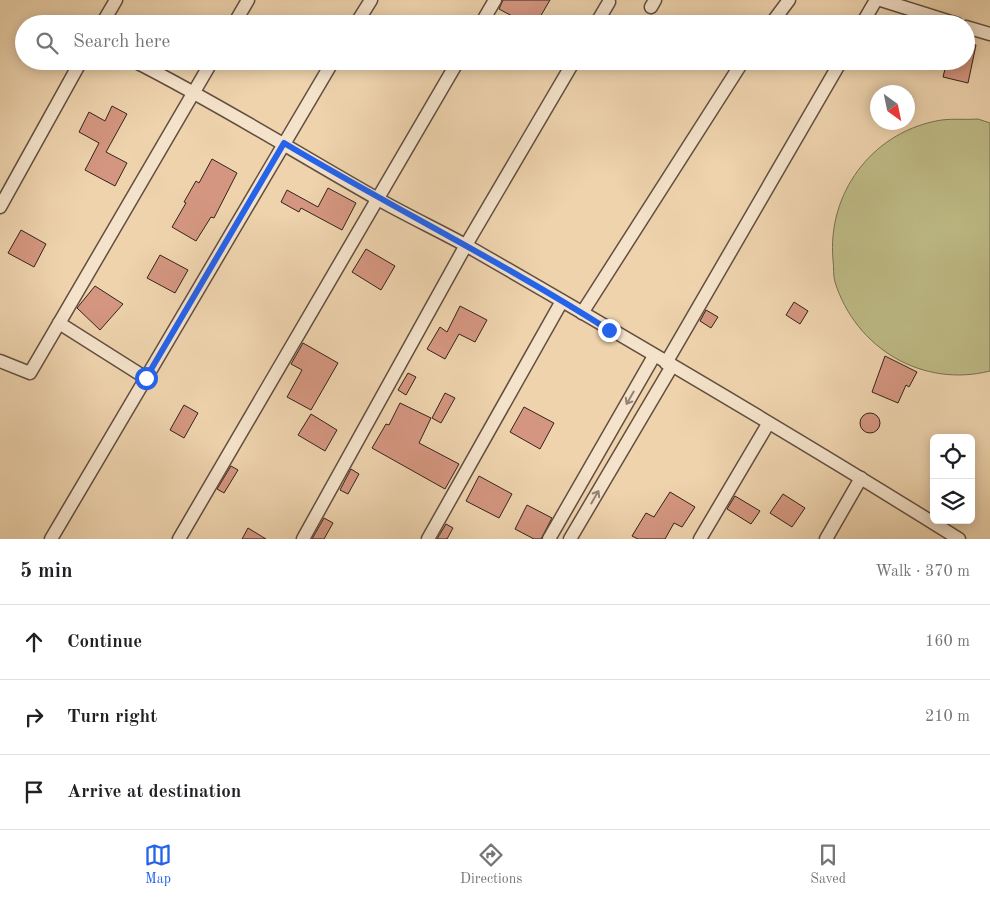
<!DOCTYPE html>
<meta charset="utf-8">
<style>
body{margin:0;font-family:"Old Standard TT",serif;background:#f2f2f2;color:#202124}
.controls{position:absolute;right:15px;bottom:15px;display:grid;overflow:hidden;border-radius:8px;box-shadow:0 2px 12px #0003}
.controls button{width:45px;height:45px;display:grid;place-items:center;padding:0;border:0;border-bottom:1px solid #e0e0e0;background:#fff;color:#202124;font:25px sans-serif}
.compass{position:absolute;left:870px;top:85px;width:45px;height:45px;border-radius:50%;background:#fff;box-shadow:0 2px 12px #0003;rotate:147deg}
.stop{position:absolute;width:15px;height:15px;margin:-11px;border:4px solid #2563eb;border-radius:50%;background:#fff}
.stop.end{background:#2563eb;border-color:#fff;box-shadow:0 1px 5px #0008}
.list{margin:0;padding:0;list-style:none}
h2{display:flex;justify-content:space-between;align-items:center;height:65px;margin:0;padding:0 20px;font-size:21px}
h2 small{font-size:16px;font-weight:400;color:#757577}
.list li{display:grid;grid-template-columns:32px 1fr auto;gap:15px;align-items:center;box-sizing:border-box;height:75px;padding:0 20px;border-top:1px solid #e0e0e0}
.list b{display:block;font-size:19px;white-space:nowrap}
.list em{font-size:16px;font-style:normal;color:#757577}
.icon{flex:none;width:28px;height:28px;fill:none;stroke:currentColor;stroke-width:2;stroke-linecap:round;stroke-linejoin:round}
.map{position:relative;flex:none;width:990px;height:539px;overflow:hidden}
.search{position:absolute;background:#fff;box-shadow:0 2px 12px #0003;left:15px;right:15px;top:15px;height:55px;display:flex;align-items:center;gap:12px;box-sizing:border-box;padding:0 18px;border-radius:28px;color:#757577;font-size:19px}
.sheet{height:290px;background:#fff}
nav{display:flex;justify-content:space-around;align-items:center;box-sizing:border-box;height:70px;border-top:1px solid #e0e0e0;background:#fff;font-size:14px;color:#757577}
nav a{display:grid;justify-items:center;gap:2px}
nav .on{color:#2563eb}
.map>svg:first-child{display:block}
.green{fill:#bebb86;stroke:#796f51}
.building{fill:#d49680;stroke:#34231c}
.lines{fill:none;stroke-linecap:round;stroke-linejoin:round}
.minor-casing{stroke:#624f40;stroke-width:15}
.minor{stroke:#f4e2ca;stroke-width:12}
.oneway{stroke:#948273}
.route{stroke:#2563eb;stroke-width:6}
</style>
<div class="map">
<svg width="990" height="539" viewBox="0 0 990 539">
<rect width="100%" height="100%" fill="#eed3ad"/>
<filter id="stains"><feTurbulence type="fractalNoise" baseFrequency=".004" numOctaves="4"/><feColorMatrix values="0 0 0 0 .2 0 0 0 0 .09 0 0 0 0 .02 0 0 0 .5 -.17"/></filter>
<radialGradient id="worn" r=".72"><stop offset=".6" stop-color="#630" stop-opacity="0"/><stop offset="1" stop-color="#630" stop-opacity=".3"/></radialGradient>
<path class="green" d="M978,119L990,123V371C923,388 856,349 835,282C833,276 834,267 833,260C827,194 871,134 936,121C949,118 964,120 978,119Z"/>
<g class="building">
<polygon points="503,0 550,0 536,24 527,24 499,9"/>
<polygon points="966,43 976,45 968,83 943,77 947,61 966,61"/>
<polygon points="112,106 127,114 106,152 127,163 115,186 85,170 99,143 79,132 89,112 105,121"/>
<polygon points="212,159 237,173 214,218 211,217 196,241 172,227 186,203 184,202 196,181 199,183"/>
<polygon points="328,188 356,203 342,230 301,208 299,212 281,202 287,190 318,207"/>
<polygon points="21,230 46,244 34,267 8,253"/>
<polygon points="366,249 395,266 381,290 352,272"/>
<polygon points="160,255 188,270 175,293 147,278"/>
<polygon points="95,286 123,304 100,330 77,308"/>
<polygon points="794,302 808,311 800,324 786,315"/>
<polygon points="460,306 487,320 475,342 459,334 445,359 427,349 440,327 447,332"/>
<polygon points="706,310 718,317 711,328 700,321"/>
<polygon points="303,343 338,363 311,410 287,397 302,370 291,364"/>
<polygon points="885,356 917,372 909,387 906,385 898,403 872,392"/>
<polygon points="408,373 416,377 406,395 398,390"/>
<polygon points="445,393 455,398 441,423 432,418"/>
<polygon points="400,403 431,418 419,443 459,464 445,489 372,448 386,424 389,425"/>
<polygon points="184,405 198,413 184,438 170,430"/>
<polygon points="524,407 554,423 540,449 510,432"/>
<circle cx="870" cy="423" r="10"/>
<polygon points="311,414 337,430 325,451 298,435"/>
<polygon points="231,466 238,470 224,493 217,489"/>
<polygon points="351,469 359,474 348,494 340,490"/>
<polygon points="479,476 512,494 499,518 466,501"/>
<polygon points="670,492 695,507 682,527 674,523 665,539 638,539 632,536 646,513 654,517"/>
<polygon points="783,494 805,508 792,527 770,513"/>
<polygon points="735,496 760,511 751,524 727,509"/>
<polygon points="527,505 552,518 541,539 534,539 515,529"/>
<polygon points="324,518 333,523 324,539 312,539"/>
<polygon points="446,524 453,528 447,539 437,539"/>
<polygon points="248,528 266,539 242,539"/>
</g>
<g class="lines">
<g class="minor-casing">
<g id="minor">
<polyline points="881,0 957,24"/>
<polyline points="651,7 655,0"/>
<polyline points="102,24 116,0"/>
<polyline points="234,24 248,0"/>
<polyline points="356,24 371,0"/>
<polyline points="481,24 495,0"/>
<polyline points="596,24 609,2"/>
<polyline points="771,24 789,0"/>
<polyline points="862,24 876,0"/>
<polyline points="966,27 990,34"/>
<path d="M134,61C217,103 295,152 376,198C406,215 438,230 469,247C634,342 798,438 959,539"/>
<polyline points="0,207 81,61"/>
<polyline points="582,313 743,61"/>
<polyline points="59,323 146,378"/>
<polyline points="0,361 30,373 212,61"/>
<polyline points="666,363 841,61"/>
<polyline points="51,539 333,61"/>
<polyline points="179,539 458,61"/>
<polyline points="303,539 466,245 574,61"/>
<polyline points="428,539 562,301"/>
<polyline points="549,539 654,356"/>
<polyline points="570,539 672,366"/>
<polyline points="700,539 768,424"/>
<polyline points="826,539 861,478"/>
</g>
</g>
<use href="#minor" class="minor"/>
</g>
<defs><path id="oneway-shaft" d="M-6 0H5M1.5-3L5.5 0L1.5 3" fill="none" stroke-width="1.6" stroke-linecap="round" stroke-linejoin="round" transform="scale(1.25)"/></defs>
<g class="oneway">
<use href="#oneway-shaft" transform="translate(630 398) rotate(120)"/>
<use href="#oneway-shaft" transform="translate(595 497) rotate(-60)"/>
</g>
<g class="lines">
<path class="route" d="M146,378L284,143C391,207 504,263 609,330"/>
</g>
<rect width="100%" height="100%" filter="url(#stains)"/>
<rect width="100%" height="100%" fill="url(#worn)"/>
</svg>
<div class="controls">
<button><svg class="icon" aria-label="locate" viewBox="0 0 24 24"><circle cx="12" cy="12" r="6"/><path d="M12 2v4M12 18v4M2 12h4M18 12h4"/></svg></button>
<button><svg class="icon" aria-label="layers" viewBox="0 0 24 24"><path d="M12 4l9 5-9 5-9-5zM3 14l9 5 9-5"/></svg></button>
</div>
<svg class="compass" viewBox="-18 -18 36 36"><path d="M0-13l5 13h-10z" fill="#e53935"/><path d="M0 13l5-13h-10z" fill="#757577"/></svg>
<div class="stop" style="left:146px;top:378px"></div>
<div class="stop end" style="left:609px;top:330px"></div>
<div class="search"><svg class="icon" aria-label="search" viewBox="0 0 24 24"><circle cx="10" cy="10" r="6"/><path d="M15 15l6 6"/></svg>Search here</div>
</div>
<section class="sheet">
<h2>5 min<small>Walk · 370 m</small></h2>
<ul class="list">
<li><svg class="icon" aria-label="ahead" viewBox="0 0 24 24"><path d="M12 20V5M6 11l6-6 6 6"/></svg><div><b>Continue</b></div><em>160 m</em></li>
<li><svg class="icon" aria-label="right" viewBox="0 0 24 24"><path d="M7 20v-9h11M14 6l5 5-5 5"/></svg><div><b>Turn right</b></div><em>210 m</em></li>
<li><svg class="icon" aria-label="arrive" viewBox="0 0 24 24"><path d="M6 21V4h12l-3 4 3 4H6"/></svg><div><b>Arrive at destination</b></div></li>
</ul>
</section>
<nav>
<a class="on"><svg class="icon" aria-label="map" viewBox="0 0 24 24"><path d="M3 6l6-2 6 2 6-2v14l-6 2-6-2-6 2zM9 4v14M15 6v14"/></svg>Map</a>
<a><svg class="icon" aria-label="directions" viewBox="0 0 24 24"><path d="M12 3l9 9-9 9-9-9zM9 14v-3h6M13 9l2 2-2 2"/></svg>Directions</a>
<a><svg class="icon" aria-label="saved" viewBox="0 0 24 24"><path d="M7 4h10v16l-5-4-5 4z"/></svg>Saved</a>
</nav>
